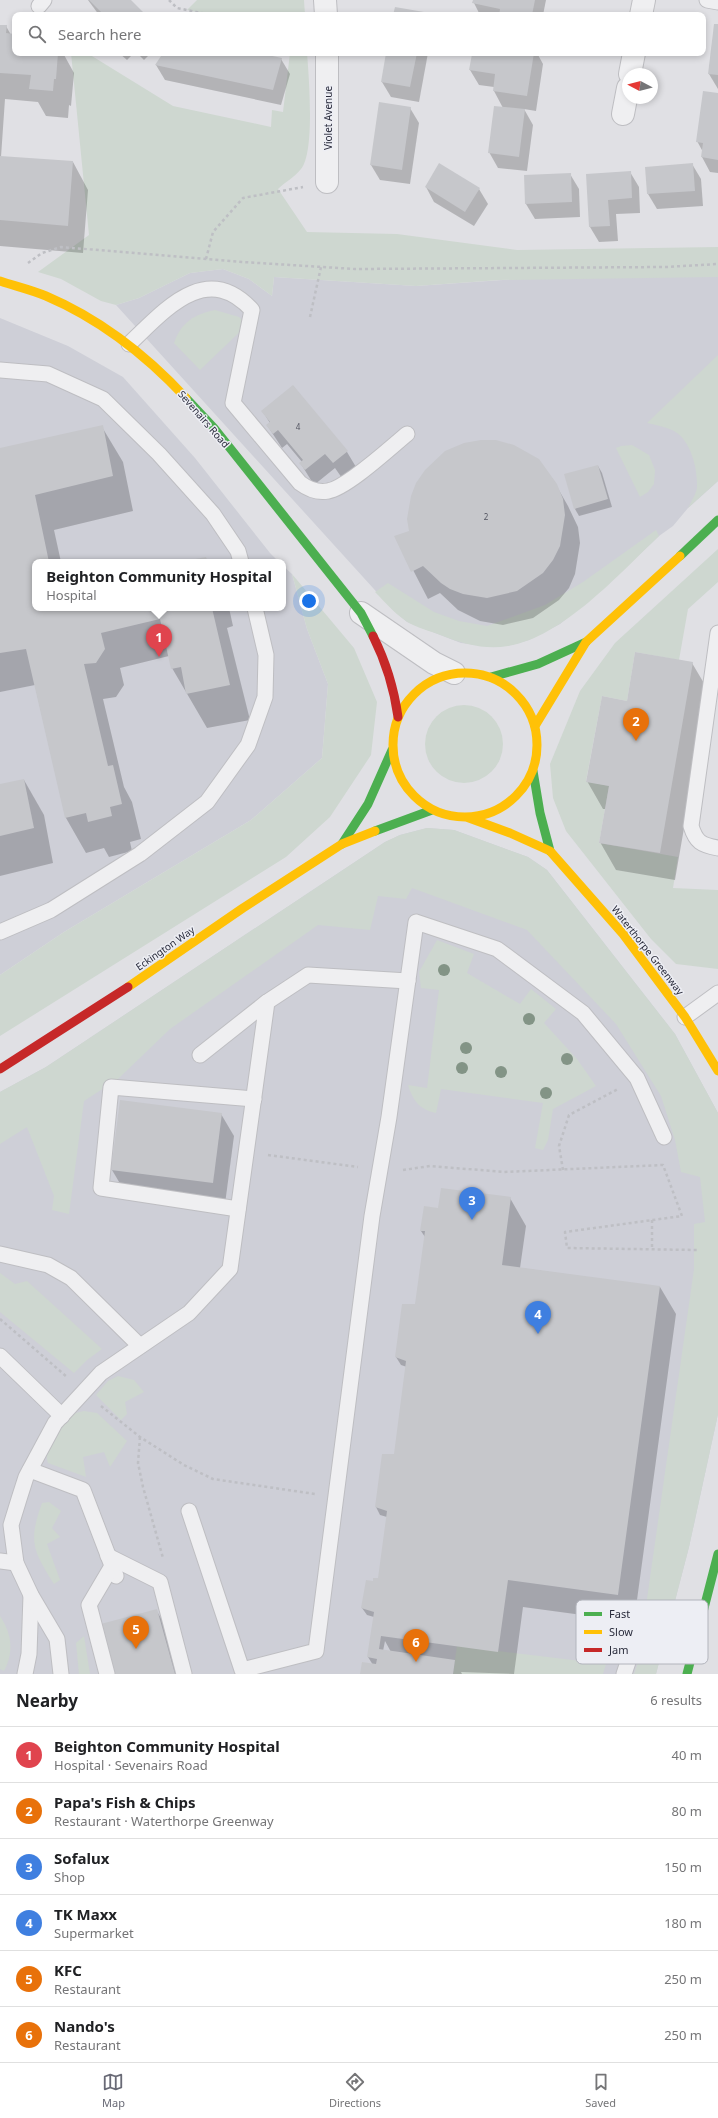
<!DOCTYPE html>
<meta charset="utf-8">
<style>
body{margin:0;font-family:"Noto Sans",sans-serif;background:#f2f2f2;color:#202124}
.compass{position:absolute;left:622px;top:68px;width:36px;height:36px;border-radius:50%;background:#fff;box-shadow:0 2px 6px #0003;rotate:277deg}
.you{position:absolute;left:309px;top:601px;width:14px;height:14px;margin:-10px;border:3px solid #fff;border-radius:50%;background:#1a73e8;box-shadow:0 0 0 6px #1a73e833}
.badge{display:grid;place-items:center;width:26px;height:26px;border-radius:50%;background:#696a76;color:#fff;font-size:13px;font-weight:700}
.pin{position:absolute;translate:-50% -33px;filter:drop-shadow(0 1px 2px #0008)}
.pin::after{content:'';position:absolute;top:21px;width:14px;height:12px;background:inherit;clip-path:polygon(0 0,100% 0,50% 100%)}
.popup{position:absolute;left:32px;top:559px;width:254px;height:52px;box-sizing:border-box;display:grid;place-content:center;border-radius:8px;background:#fff;filter:drop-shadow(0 1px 3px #0005);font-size:13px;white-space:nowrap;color:#757577}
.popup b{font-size:15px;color:#202124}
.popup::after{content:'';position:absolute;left:50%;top:100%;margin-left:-8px;border:8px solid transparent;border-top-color:#fff}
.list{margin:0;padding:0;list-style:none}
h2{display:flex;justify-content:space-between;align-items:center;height:52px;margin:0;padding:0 16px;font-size:17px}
h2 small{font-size:13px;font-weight:400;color:#757577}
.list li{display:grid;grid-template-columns:26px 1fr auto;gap:12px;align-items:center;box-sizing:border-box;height:56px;padding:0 16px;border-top:1px solid #e0e0e0}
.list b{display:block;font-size:15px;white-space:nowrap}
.list p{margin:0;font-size:13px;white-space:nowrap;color:#757577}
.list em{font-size:13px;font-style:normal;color:#757577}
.icon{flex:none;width:22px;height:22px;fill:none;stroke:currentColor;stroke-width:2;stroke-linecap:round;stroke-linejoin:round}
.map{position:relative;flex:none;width:718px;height:1674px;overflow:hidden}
.search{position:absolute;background:#fff;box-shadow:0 2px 6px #0003;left:12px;right:12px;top:12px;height:44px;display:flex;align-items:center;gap:10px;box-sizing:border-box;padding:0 14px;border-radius:8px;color:#757577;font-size:15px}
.sheet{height:388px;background:#fff}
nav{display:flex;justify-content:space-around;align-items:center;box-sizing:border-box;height:56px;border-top:1px solid #e0e0e0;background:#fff;font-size:11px;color:#757577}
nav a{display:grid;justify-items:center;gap:2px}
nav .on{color:#696a76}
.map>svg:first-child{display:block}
.built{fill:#cecfd7}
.green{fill:#ced7d0}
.shadow{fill:#0003;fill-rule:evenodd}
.building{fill:#c6c7cb}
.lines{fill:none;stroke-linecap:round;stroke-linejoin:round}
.lane-casing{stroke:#bebec2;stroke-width:17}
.street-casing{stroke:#bebec2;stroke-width:24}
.path{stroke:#bebfc4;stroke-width:2.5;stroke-dasharray:3 3;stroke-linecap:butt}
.lane{stroke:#efeff1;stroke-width:15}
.street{stroke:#efeff1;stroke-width:22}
.fast{stroke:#4caf50;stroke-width:9}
.slow{stroke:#ffc107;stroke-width:9}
.jam{stroke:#c62828;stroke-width:9}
.tree{fill:#839486}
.labels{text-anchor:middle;stroke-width:3;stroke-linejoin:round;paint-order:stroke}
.number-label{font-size:8px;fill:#525460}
.street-label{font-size:10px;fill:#292b3b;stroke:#edeef4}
.key{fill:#edeef4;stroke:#b2b4bc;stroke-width:1}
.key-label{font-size:11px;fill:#292b3b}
</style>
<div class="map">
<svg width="718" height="1674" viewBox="0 0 718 1674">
<rect width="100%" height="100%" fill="#e0e0e4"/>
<g class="built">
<polygon points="718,249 718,481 688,508 673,526 659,536 606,586 560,624 529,640 507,646 485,646 461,643 407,622 393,610 116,305 139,298 190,273 223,269 249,279 272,296 274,277 416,286 516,279"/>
<polygon points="0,318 68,346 123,377 195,458 270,553 279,562 35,562 35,608 283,608 283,566 292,574 307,629 328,684 322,758 251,820 64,932 0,975"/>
<polygon points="427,828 454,830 528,857 547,870 675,1034 718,1113 718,1414 689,1547 656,1674 0,1674 0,1092 46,1067 385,842 400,835"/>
</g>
<g class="green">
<polygon points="197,0 304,0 305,15 211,15 187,10"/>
<path d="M71,53H87L173,106L271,127L272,110L283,112L290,53H307C309,76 315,153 301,169C295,177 285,182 278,189L307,232L397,234L517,250L718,247V277L500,280L416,286L274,277L272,296L249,279L223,269L190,273L139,298L116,305L101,301L61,279L38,272L89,235Z"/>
<path d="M215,310L239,317L247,325L200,370L174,343C181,322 195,314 215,310Z"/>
<path d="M718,355V481L688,508C691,502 696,494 697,488C698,470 691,440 674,431C666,427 656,425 647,423Z"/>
<polygon points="632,445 649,455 655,470 654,484 648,492 640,497 616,448 621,446"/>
<path d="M656,530L659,536C619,574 563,637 508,646C486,650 463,644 443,636C431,631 416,628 406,621C394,613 385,602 375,592L388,583L434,612L459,621L487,626L545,605L583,582Z"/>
<polygon points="718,549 718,582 688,609 679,660 635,652 627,701 602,696 586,781 609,786 599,843 678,857 673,888 718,890 718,969 676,964 651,939 566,831 553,798 550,764 580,691 615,643"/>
<polygon points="292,574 354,648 377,702 371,755 330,817 286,857 0,1036 0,975 64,932 251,820 322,758 328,684 307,629"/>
<circle cx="464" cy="744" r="39"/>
<polygon points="427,828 454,830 528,857 547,870 675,1034 718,1113 718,1414 689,1547 656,1674 634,1674 638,1662 694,1269 694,1224 705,1222 700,1177 681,1172 675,1140 661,1096 616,1024 527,930 412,888 406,899 378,896 370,930 318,925 170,1029 118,1079 84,1101 69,1214 52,1210 54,1196 27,1127 0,1144 0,1092 46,1067 385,842 400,835"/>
<path d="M437,940L474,954L467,973L520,1004L531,989L556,1009L544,1023L577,1059L596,1086L553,1109L548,1140L543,1150L535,1148L543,1103L441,1089L436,1113C420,1110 413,1101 408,1085L427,1088L439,990L421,988L419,972Z"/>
<polygon points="0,1273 15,1284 27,1281 102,1349 87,1360 74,1373 0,1312"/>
<polygon points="118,1376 134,1380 144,1392 125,1402 127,1414 121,1420 96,1395 108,1381"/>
<path d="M84,1411L97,1413L127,1441L110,1467L104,1452L83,1457L86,1477L48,1463C42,1447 62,1427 71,1414Z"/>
<path d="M49,1502L61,1511L52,1528L60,1537L47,1544L60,1580L54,1584C33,1550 28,1542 42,1503Z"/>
<path d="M0,1616C12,1634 14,1652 4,1671L0,1669Z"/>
<polygon points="84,1636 90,1674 79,1674 76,1643"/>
<polygon points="457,1646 606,1664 603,1674 453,1674"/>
</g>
<g class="shadow">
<polygon points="88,0 130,0 145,15 99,15"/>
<polygon points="474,0 546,0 543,15 480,15 474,3"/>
<polygon points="718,25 718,89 709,74"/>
<polygon points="0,26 6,26 11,35 15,35 15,53 63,53 74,73 71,106 69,105 68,118 46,116 38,102 5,99 1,157 73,162 88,190 83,253 0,246"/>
<polygon points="119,53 134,53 127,60"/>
<polygon points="137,53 151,53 144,60"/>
<polygon points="164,53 253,53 281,59 290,74 281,105 165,80 156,65"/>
<polygon points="387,53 428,53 419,102 391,97 382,82"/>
<polygon points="484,53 537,53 543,64 536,111 524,109 533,125 527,171 498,168 489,152 503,108 494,91 494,87 479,85 470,70 484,57"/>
<polygon points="718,94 718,173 710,172 702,157 703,152 697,141"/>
<polygon points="410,108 419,123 410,184 380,180 371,165"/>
<polygon points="692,164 701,179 703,206 657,209 648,194"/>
<polygon points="630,172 639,187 640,213 616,214 618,241 599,242 590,227 587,175"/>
<polygon points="570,174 579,189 580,217 535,219 526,204 525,176"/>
<polygon points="426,187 479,189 488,204 474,226 434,202"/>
<polygon points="293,386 347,452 356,467 342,478 335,468 314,485 301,464 302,462 287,444 282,448 267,425 270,423 263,412"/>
<polygon points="102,427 123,462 133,511 54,530 61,562 35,562 35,608 229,608 233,626 227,628 250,720 207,728 172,668 169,656 120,668 124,685 116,697 103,699 124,787 132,802 141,839 130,842 132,851 109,857 104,848 86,853 66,818 35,685 0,692 0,449"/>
<polygon points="598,466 602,473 612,507 579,516 575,509"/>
<polygon points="552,478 568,506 578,527 580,543 575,574 569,588 559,600 533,618 503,625 480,621 458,610 440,593 428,599 396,537"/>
<polygon points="692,663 708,690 675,880 616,870 600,842 606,809 603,809 587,781 628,702"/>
<polygon points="24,780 44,815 53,863 0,876 0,785"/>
<polygon points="221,1114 234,1136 225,1204 125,1192 112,1170"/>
<path d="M510,1198L526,1226L520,1268L660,1287L676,1314L634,1622L523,1607L514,1674L461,1672L462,1674H361L373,1665L368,1657L374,1617L367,1615L362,1608L374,1582L379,1579L387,1517L380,1515L376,1507L395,1455L407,1367L401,1365L396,1357L416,1305L425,1237L421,1231L438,1209ZM385,1641L391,1652L383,1651Z"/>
<polygon points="156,1610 169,1631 180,1674 111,1674"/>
</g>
<g class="building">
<polygon points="89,0 131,0 146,15 104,15"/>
<polygon points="473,0 535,0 532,15 499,15 500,9 472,3"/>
<polygon points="395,7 424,12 424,15 393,15"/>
<polygon points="714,24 718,24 718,75 708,74"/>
<polygon points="0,25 7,25 6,33 15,34 15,53 58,53 56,79 54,79 53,91 29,89 31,75 0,73"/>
<polygon points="163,53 258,53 282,58 273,90 155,65"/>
<polygon points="386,53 417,53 410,87 381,82"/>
<polygon points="483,53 534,53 527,96 493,91 495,74 469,70 472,54 483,56"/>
<polygon points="703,91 718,93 718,160 701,157 703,143 696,142"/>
<polygon points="379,102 411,107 402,170 370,165"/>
<polygon points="494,106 525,109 519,157 488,153"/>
<polygon points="0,156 73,161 68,226 0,220"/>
<polygon points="439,163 480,188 465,212 425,187"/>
<polygon points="693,163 695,191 647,194 645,167"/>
<polygon points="631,171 632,198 608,200 610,226 589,227 586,174"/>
<polygon points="571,173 572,202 525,204 524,175"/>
<polygon points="293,385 348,451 333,463 325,454 305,470 299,463 303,460 278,430 273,434 266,425 270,422 261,411"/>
<polygon points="103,425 113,476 35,495 49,562 35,562 35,608 212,608 230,685 186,694 181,667 171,669 160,619 101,633 105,649 96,663 84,664 108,766 113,765 122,804 110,807 112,816 88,822 86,813 65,818 26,649 0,653 0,448"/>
<polygon points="481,440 496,440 514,445 539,459 557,484 563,499 565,515 560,546 553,560 543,573 517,591 487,598 463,594 450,589 441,583 423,566 411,572 394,536 409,531 407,519 411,496 416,483 425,470 445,451 464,443"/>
<polygon points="598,465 608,499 574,509 564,474"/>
<polygon points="206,557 208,562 185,562 185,561"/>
<polygon points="635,652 693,662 660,853 599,843 609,786 586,782 602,696 627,701"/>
<polygon points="24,779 34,828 0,836 0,784"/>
<polygon points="120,1100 222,1113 213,1183 111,1170"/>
<polygon points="441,1188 511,1197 502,1265 660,1286 618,1595 508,1580 498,1652 381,1636 379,1649 455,1660 453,1674 360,1674 362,1662 376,1664 377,1659 367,1657 374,1612 361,1608 366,1580 373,1581 373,1578 378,1578 387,1511 375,1507 382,1454 394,1454 406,1361 395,1357 402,1304 415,1304 425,1231 420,1231 424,1206 438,1208"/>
<polygon points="157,1609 175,1674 110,1674 97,1625"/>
</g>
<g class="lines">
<g class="lane-casing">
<g id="lane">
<polyline points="707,0 718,2"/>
<polyline points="39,6 44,0"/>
<path d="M129,344C164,311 206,260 252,310L233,403L300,483C308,489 317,493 328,491C347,488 391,447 407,434"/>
<polyline points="0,370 48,374 103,399 159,454 213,514 238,551 241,562"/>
<path d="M718,633L691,826C696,842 701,845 718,848"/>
<polyline points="0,932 51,910 140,854 207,802 248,745 265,697 266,655 255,608"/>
<polyline points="685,1017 718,993"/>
<polyline points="200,1055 267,1002"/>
<polyline points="238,1209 101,1188 111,1087 254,1099"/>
<polyline points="0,1254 48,1265 71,1278 140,1346"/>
<polyline points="0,1356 62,1416"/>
<polyline points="30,1470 83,1490 116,1576"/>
<polyline points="189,1511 242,1670 316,1651 372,1216 389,1117 416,922 497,949 583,1013 637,1078 664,1137"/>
<polyline points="108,1556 160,1582 184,1674"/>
<polyline points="0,1561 16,1563"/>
<polyline points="25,1674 29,1654 31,1595"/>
<polyline points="61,1674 57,1639 31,1595 16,1563 11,1525 19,1499 26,1477 55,1423 101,1373 189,1313 230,1269 267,1002 308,975 408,981"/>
<polyline points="107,1674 89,1605 112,1566"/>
<polyline points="624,1674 628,1662"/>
</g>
</g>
<g class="street-casing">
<g id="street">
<polyline points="325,0 326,15"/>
<polyline points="641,15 644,0"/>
<polyline points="630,74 634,53"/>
<polyline points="623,114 628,88"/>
<polyline points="327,182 327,53"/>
<polyline points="361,613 434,663 454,673"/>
</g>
</g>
<g class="path">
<polyline points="169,0 177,8 211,15"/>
<polyline points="206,259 213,232 243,198 303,187"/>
<polyline points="28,263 42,253 61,247 243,262 355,269 666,267 718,264"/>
<polyline points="310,317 321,267"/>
<polyline points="268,1155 358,1167"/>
<polyline points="403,1170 430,1166 504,1172 663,1165 682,1216 565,1232 567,1248 697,1250"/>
<polyline points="563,1170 559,1146 569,1115 618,1089"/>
<polyline points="652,1220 652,1248"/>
<polyline points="0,1319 67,1377"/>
<polyline points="101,1406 140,1437 184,1465 213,1479 315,1494"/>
<polyline points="140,1437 138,1463 143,1487 163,1558"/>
</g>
<use href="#lane" class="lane"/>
<use href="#street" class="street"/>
<g class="fast">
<polyline points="186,398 214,428 361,613 373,636"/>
<polyline points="680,556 718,520"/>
<polyline points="491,677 538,664 586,642"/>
<polyline points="533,771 540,813 550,851"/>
<polyline points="375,831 432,810"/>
<polyline points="342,844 368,804 392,750"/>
<polyline points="687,1674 718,1554"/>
</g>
<g class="slow">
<path d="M0,281C15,286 32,290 46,296C100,319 147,356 186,398"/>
<circle cx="465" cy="745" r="72"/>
<polyline points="535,726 586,642 680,556"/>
<polyline points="469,818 510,833 550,851 623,934 685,1017 718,1071"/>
<polyline points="128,987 243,908 342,844 375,831"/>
</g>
<g class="jam">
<path d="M373,636C386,662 394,688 398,717"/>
<polyline points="0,1069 128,987"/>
</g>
</g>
<g class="tree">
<circle cx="444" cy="970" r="6"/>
<circle cx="529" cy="1019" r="6"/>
<circle cx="466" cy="1048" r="6"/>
<circle cx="567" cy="1059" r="6"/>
<circle cx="462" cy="1068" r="6"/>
<circle cx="501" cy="1072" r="6"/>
<circle cx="546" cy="1093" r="6"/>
</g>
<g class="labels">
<g class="number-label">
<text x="298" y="430">4</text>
<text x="486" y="520">2</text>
</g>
<g class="street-label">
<text transform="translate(328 118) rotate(-90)" y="4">Violet Avenue</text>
<text transform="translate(204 419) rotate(49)" y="4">Sevenairs Road</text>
<text transform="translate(165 948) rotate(-35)" y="4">Eckington Way</text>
<text transform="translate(648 950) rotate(52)" y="4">Waterthorpe Greenway</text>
</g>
</g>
<rect x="576" y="1600" width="132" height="64" rx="6" class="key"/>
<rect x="584" y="1612" width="18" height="4" fill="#4caf50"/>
<rect x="584" y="1630" width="18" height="4" fill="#ffc107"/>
<rect x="584" y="1648" width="18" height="4" fill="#c62828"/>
<g class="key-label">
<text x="609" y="1618">Fast</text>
<text x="609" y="1636">Slow</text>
<text x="609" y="1654">Jam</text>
</g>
</svg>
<svg class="compass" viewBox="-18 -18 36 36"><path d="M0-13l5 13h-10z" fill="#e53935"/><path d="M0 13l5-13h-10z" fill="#757577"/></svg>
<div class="you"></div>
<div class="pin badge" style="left:159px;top:657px;background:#e0444e">1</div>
<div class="popup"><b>Beighton Community Hospital</b>Hospital</div>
<div class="pin badge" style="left:636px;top:741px;background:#e8710a">2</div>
<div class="pin badge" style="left:472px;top:1220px;background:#3f7fe0">3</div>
<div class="pin badge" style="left:538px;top:1334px;background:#3f7fe0">4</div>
<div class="pin badge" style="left:136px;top:1649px;background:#e8710a">5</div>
<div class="pin badge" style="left:416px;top:1662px;background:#e8710a">6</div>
<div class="search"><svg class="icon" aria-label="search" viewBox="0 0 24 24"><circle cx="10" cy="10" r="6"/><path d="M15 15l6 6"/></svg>Search here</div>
</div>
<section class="sheet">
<h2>Nearby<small>6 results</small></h2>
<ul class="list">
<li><span class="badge" style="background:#e0444e">1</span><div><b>Beighton Community Hospital</b><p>Hospital · Sevenairs Road</p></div><em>40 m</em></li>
<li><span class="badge" style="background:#e8710a">2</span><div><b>Papa's Fish &amp; Chips</b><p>Restaurant · Waterthorpe Greenway</p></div><em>80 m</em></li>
<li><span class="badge" style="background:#3f7fe0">3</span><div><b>Sofalux</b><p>Shop</p></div><em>150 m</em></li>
<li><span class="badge" style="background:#3f7fe0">4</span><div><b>TK Maxx</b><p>Supermarket</p></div><em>180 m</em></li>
<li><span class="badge" style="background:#e8710a">5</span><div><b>KFC</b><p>Restaurant</p></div><em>250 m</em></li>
<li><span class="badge" style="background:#e8710a">6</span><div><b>Nando's</b><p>Restaurant</p></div><em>250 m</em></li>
</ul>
</section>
<nav>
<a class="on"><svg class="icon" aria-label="map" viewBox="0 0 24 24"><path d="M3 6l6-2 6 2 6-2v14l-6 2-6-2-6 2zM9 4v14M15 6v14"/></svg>Map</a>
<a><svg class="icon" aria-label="directions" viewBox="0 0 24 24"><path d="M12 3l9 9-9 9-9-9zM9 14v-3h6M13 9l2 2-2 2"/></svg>Directions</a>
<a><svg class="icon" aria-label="saved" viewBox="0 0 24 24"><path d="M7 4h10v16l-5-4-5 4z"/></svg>Saved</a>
</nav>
